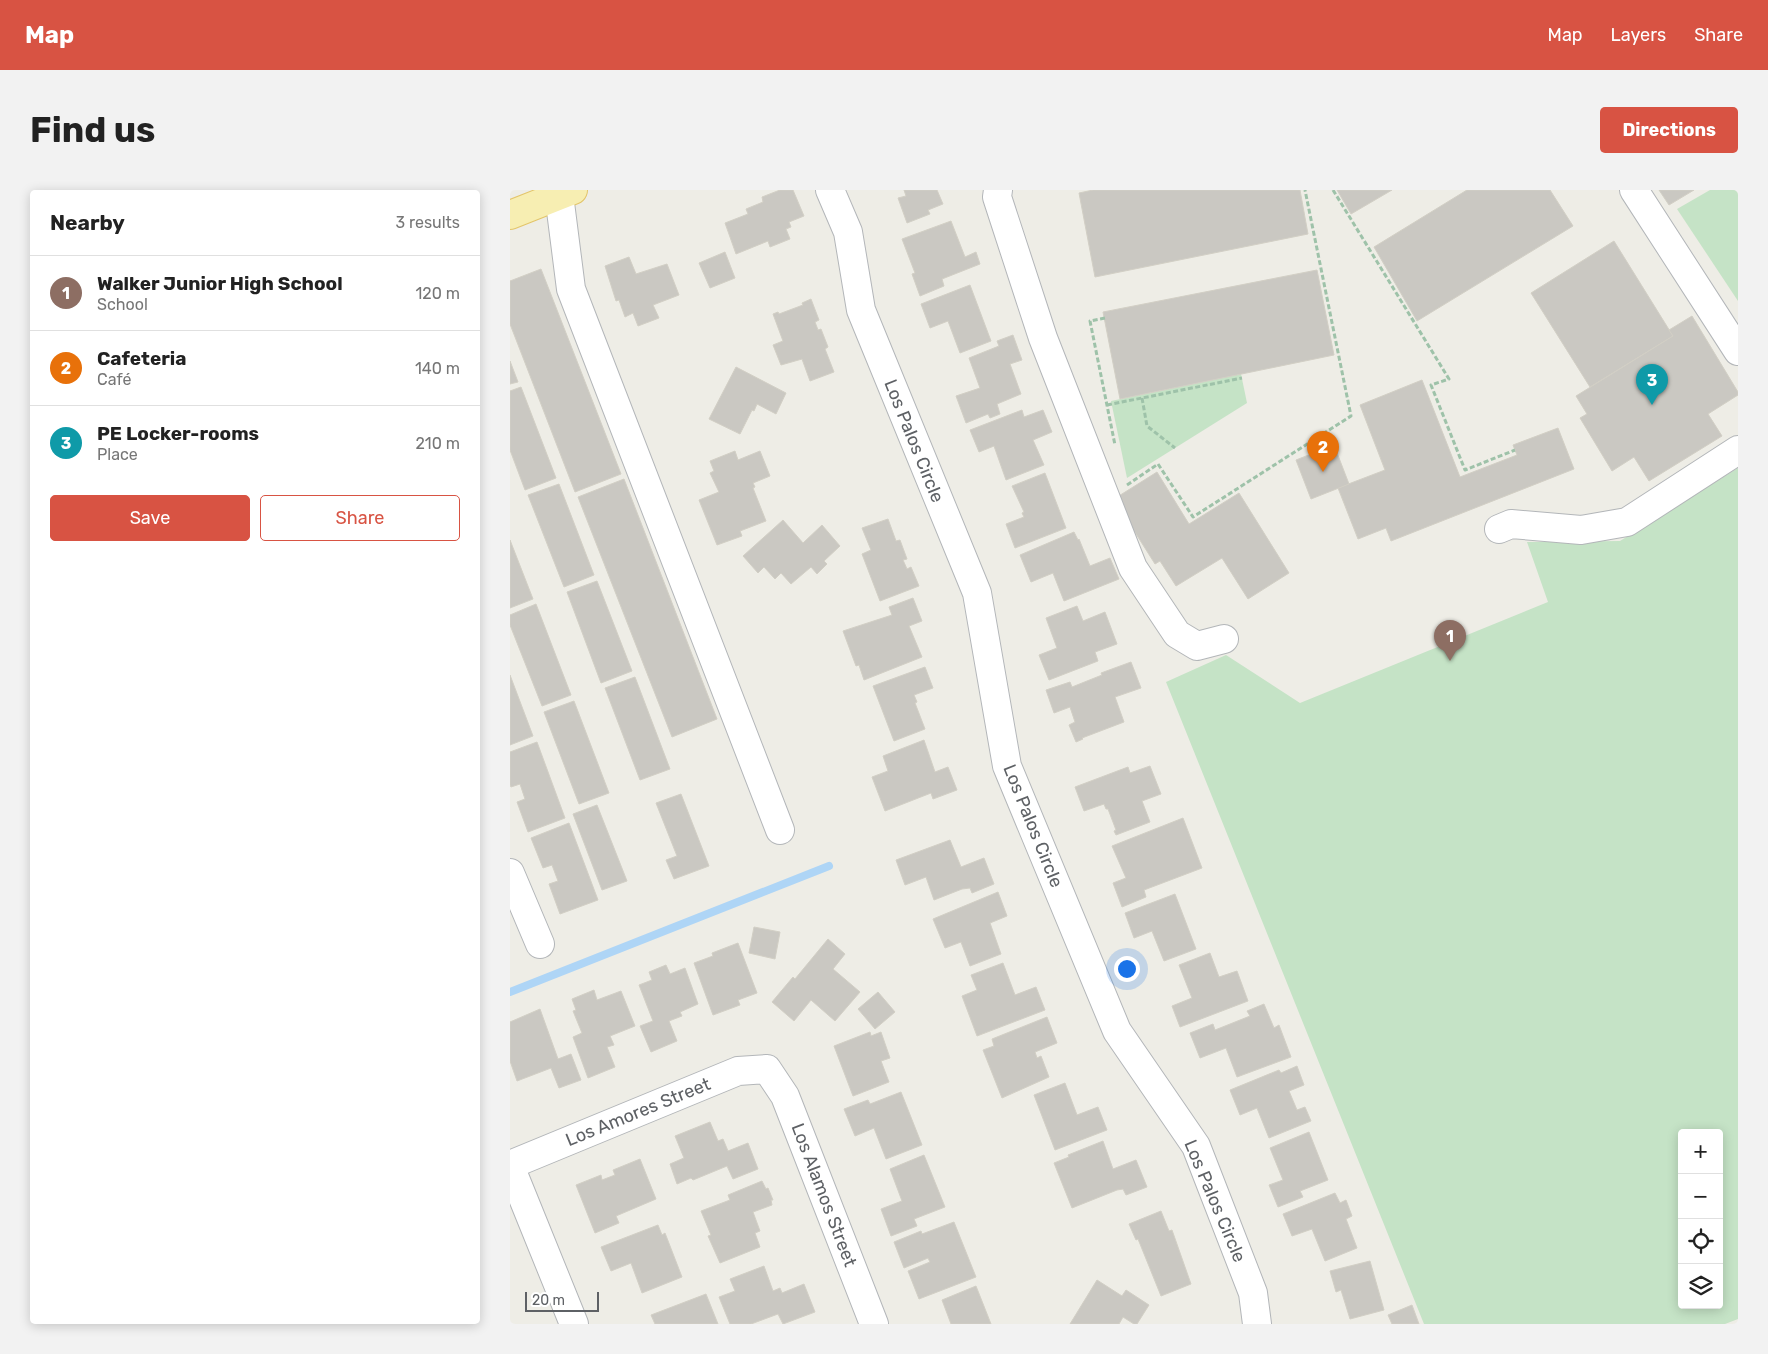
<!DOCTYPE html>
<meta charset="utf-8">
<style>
body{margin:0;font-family:Rubik,sans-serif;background:#f2f2f2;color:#222}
.controls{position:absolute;right:15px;bottom:15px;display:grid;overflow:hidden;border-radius:5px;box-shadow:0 2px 12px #0003}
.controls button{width:45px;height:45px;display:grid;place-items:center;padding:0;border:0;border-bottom:1px solid #e0e0e0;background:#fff;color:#222;font:25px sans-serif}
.scale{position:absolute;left:15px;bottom:12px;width:74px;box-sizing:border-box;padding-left:5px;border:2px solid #5e6165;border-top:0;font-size:14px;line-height:18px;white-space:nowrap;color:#5e6165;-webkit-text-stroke:4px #fff;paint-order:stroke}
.you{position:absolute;left:616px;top:778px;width:18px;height:18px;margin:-12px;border:4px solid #fff;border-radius:50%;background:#1a73e8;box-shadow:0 0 0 8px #1a73e833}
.badge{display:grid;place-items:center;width:32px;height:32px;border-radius:50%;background:#d85343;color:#fff;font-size:16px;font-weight:700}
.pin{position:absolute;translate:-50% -41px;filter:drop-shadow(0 1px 2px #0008)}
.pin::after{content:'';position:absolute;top:26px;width:18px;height:15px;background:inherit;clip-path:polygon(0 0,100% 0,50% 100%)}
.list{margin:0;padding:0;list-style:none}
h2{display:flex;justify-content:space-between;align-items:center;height:65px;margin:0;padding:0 20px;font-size:21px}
h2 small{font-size:16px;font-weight:400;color:#767676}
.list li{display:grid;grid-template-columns:32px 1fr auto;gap:15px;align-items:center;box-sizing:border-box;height:75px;padding:0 20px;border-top:1px solid #e0e0e0}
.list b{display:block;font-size:19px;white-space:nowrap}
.list p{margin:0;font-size:16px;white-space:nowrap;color:#767676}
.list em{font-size:16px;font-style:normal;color:#767676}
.actions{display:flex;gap:10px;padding:15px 20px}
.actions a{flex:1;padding:11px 0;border:1px solid #d85343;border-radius:5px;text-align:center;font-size:18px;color:#d85343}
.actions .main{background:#d85343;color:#fff}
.icon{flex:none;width:28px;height:28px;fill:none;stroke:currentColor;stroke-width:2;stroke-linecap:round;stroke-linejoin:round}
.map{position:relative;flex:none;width:1228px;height:1134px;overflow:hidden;border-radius:5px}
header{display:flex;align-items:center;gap:30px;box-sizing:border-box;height:70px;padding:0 25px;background:#d85343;color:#fff}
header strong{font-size:24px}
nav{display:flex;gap:28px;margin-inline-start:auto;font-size:18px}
.intro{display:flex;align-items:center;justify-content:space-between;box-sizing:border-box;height:120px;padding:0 30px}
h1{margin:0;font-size:35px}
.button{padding:12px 22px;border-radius:5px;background:#d85343;color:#fff;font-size:18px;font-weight:700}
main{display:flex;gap:30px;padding:0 30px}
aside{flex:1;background:#fff;border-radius:5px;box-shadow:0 2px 12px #0003}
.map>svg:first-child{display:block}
.green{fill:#c5e3c6;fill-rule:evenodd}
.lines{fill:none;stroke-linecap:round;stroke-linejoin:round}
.stream{stroke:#aed5f6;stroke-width:8}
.building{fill:#cac8c2;stroke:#d2cfc5}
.minor-casing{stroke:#b3b6b9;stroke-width:30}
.major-casing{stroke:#e3c56a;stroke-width:30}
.path{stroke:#9ec2a9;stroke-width:3;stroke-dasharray:5 2.5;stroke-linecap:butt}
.minor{stroke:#fff;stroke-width:28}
.major{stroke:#f7eeb2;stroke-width:28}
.labels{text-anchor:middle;stroke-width:4;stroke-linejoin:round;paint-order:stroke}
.street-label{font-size:18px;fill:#5e6165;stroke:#fff}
</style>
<header>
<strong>Map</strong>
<nav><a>Map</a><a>Layers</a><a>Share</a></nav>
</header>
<div class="intro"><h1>Find us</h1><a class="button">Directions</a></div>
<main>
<aside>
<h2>Nearby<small>3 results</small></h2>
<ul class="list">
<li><span class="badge" style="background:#8d6e63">1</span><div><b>Walker Junior High School</b><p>School</p></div><em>120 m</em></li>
<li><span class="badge" style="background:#e8710a">2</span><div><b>Cafeteria</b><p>Café</p></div><em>140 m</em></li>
<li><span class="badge" style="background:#0f9aa8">3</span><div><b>PE Locker-rooms</b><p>Place</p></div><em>210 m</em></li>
</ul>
<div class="actions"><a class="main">Save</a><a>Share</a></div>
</aside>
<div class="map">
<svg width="1228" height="1134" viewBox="0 0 1228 1134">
<rect width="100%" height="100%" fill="#eeede6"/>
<g class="green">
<polygon points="1200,0 1228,0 1228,111 1167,19"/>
<polygon points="731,184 737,213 617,288 601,211"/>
<path d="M1228,278V1129L1215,1134H914L656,492L716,465L790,513L1038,412L1017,352L1110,351ZM1172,943H1209V1115H1172Z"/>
</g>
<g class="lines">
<polyline class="stream" points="0,802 319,676"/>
</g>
<g class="building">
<polygon points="270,0 283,0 294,26 279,32 281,37 276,39 280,49 260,57 258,51 226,64 215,33 238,24 236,19 253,12 252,7"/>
<polygon points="394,0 427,0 433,14 418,20 420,24 397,33 388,8 396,6"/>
<polygon points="583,0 790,0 798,44 585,87 569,3"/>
<polygon points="827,0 882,0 841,24"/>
<polygon points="957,0 1040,0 1063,36 907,131 864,57"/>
<polygon points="1149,0 1184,0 1159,15"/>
<polygon points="441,31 455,67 466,62 470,74 432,89 434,96 410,106 402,84 405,83 392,49"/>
<polygon points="1104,51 1163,146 1080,197 1021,103"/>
<polygon points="215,62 225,88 200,98 189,73"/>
<polygon points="119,67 126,84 157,74 169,105 143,115 149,128 128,136 123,123 115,127 109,110 106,111 95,76"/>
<polygon points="31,79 111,284 65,302 0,134 0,91"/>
<polygon points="807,80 824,165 610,209 593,122"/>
<polygon points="460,95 481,151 450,163 438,131 420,138 411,114"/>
<polygon points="301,109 309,130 305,132 308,140 311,139 318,157 315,159 324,182 300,191 292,169 271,175 263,155 273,151 263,124 268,122 269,124 293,115 292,113"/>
<polygon points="1182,126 1228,202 1228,205 1198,224 1212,246 1139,291 1124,267 1102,281 1070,228 1077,224 1066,206 1163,146 1159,140"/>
<polygon points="503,145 512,170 500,174 511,204 487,214 490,224 480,228 478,224 456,233 446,206 470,198 459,168 489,156 487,151"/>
<polygon points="0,171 8,192 0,194"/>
<polygon points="226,177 276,203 266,224 247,214 244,221 242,220 230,244 199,229"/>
<polygon points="912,190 950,287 1007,265 1003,255 1048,238 1064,279 881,351 876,338 848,349 828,298 875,280 850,215"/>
<polygon points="11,197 46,288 15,300 0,260 0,201"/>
<polygon points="512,220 514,227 533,220 542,242 523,250 534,275 496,290 484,256 469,262 460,240"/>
<polygon points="824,255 839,294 801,309 786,270"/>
<polygon points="225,261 228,270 250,261 260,286 243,293 245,297 243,298 256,331 230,341 232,346 207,355 189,310 209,302 200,283 204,281 200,271"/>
<polygon points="647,282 679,334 729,303 779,383 738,409 712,368 666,396 650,371 645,374 604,309"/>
<polygon points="535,283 556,338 505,358 496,334 514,327 512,323 514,322 502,296"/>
<polygon points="114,289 207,529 162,547 68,307"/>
<polygon points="49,294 84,385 54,397 18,305"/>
<polygon points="378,329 386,351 390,350 397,369 393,370 397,379 401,377 409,396 370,411 352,364 361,360 352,338"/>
<polygon points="273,330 293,353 312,335 330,356 314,371 317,374 307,384 301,377 281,394 271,383 265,389 254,377 248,383 233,366"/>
<polygon points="564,342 568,350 569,349 580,376 600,368 609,389 554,411 543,383 521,392 510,365"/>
<polygon points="0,350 23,409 0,418"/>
<polygon points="87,391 122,481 91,493 57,402"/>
<polygon points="403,408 412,431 399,436 412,467 354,490 349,475 346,476 333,441 382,425 379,417"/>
<polygon points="26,414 61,505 32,516 0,435 0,425"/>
<polygon points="567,416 573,431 595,422 607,454 585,462 588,471 539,490 529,465 547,458 536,428"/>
<polygon points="621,472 631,498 605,507 614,532 572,548 573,549 566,552 559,535 565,532 560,517 544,523 536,500 560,492 562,497 592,485 591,483"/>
<polygon points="415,477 423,498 404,505 407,512 405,513 415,539 384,551 363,496"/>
<polygon points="0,485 23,546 0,555"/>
<polygon points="125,487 160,579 130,590 95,498"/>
<polygon points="64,511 99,603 69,614 34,522"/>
<polygon points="414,550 425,582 438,577 447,600 423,609 421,603 375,621 362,587 378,581 373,566"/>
<polygon points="27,552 55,628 18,642 7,612 15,609 10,594 1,597 0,595 0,562"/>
<polygon points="640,576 651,604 632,611 640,632 606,645 604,641 606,640 598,619 596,619 594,614 574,621 565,597 618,577 620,583"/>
<polygon points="171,604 199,676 164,689 156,670 167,666 146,613"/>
<polygon points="87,615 117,691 92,700 63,624"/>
<polygon points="673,628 692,678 634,700 636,707 612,717 603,693 616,688 602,656"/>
<polygon points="59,633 88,710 50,724 39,694 48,691 42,675 33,678 21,648"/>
<polygon points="440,650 451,677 474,668 484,694 462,703 460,698 452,699 424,710 416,687 395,695 386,670"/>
<polygon points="488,702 497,726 480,733 491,764 460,776 451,752 435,758 423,729"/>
<polygon points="665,704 686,759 654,771 642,741 624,748 615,723"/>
<polygon points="244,737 270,742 265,769 239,763"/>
<polygon points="318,749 335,764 323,779 350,802 325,831 301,810 284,831 262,812 283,787 285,789"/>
<polygon points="228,753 247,803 228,810 230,815 203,825 184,773 203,766 202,763"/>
<polygon points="700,763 709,787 727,781 738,811 670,837 662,816 682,808 669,775"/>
<polygon points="493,773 505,805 526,797 535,820 467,846 452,806 467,800 461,785"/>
<polygon points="156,775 160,784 175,778 188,814 170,822 172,826 159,831 167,851 141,862 130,836 143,831 129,795 142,790 139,782"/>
<polygon points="84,800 87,810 111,801 125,836 100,846 104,855 97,857 105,877 78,888 63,847 72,843 63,821 66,820 62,809"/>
<polygon points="368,802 385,822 365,839 348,819"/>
<polygon points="754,814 764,838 769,835 781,867 727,887 716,858 690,868 680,843 703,834 705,840 740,826 737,821"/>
<polygon points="30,819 48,869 61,864 71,890 49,898 41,878 7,891 0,871 0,832"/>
<polygon points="537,827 547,853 525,862 527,868 531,866 539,887 492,908 473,860 484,856 482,849"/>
<polygon points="360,842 361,846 371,842 380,868 371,871 379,892 343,906 324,856"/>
<polygon points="787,876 794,895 779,901 787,920 795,917 801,931 759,948 747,918 730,925 720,900 769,880 771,883"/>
<polygon points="555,893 567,925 588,917 597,940 545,960 524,905"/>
<polygon points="391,902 412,955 376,969 364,938 345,946 334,919 358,910 360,914"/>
<polygon points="200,932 208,951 213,949 218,961 238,953 248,979 223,989 217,976 183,990 181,988 167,994 160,974 174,968 165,946"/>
<polygon points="799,942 818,990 790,1001 793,1007 768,1017 759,995 773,990 760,958"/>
<polygon points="593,951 603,979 626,970 637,997 616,1005 613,999 607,1000 562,1018 544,973 559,967 558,965"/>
<polygon points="414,965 435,1017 404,1029 407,1036 381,1046 371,1019 392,1011 380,979"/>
<polygon points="130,969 146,1009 106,1026 109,1033 85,1043 66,995 91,985 92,990 105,985 103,980"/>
<polygon points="252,991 256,999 258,998 263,1010 261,1010 262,1015 243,1022 250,1041 245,1043 250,1057 210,1073 198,1046 201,1045 191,1021 220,1010 218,1005"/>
<polygon points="825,1003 830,1013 836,1010 842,1026 836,1029 847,1058 815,1071 802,1039 782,1046 773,1024"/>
<polygon points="651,1021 659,1041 662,1040 681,1094 651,1106 628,1049 626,1050 619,1034"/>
<polygon points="444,1032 466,1087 409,1109 398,1081 420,1072 418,1068 394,1078 384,1052 411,1041 412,1044"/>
<polygon points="148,1035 152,1045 155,1043 172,1087 132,1103 121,1073 101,1081 91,1057"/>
<polygon points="860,1071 874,1120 840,1129 831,1100 826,1102 820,1081"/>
<polygon points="254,1076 263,1101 270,1098 272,1103 294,1094 305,1122 273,1134 268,1124 241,1134 220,1134 209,1107 225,1101 220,1089"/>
<polygon points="587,1090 612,1106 616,1100 639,1115 627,1134 624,1134 613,1127 609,1134 560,1134"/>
<polygon points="466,1096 481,1134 441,1134 432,1110"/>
<polygon points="196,1104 208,1134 145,1134 141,1125"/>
<polygon points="902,1115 909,1134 882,1134 878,1125"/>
</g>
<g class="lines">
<g class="minor-casing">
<g id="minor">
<polyline points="320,0 338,42 351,120 467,403 497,576 607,841 686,956 743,1103 747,1134"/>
<polyline points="488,0 487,7 533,148 623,378 667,444 687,456 714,449"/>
<polyline points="1124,0 1228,161"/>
<polyline points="49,5 61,99 270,640"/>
<polyline points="989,339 1001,334 1071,340 1117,332 1228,260"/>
<polyline points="0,683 30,754"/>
<polyline points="0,975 228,881 257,879 275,906 364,1134"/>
<polyline points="0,976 64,1134"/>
</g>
</g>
<g class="major-casing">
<polyline id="major" points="0,25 63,0"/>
</g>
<g class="path">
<polyline points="823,0 939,189 921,195 955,280 1005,260"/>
<polyline points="595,128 580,131 605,255"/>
<polyline points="632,208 637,236 665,258"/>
<polyline points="597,215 732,188"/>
<polyline points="617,295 648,274 683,327 841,226 795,0"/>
</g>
<use href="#minor" class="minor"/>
<use href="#major" class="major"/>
</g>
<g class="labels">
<g class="street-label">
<text transform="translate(404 251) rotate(68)" y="6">Los Palos Circle</text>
<text transform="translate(523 636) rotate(68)" y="6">Los Palos Circle</text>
<text transform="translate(128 922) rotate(-22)" y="6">Los Amores Street</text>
<text transform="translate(314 1005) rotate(69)" y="6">Los Alamos Street</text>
<text transform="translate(705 1011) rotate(67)" y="6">Los Palos Circle</text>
</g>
</g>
</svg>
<div class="controls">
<button>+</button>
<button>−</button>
<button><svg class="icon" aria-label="locate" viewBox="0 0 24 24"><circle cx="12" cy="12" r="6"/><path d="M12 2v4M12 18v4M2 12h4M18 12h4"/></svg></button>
<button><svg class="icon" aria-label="layers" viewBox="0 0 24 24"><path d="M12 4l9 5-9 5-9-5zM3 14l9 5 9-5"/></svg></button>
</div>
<div class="scale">20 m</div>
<div class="you"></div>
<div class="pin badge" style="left:940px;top:471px;background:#8d6e63">1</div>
<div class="pin badge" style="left:813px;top:282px;background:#e8710a">2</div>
<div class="pin badge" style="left:1142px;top:215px;background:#0f9aa8">3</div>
</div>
</main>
